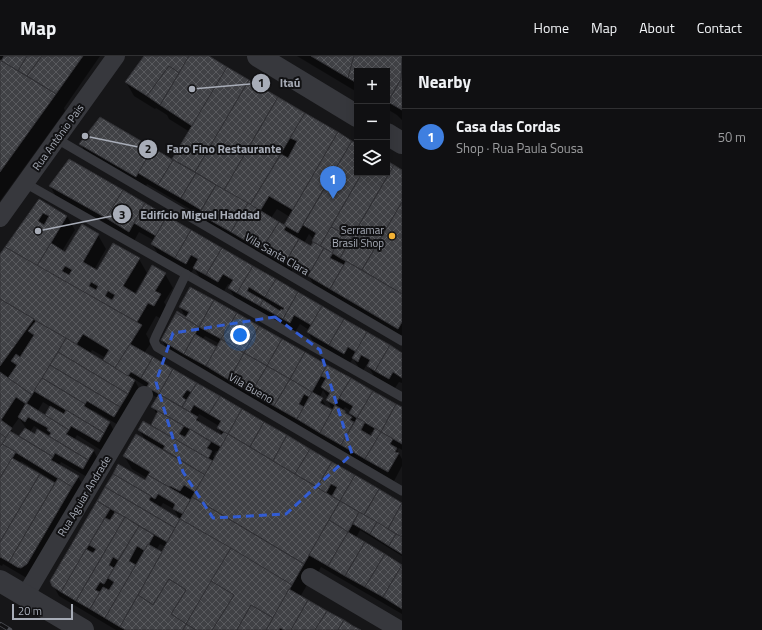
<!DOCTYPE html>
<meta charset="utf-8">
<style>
body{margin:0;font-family:"Titillium Web",sans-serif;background:#19191b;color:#f1f3f6}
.controls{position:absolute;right:12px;top:12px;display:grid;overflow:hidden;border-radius:0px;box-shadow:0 4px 16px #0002}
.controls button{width:36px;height:36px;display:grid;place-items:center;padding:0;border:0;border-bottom:1px solid #303032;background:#101012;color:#f1f3f6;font:20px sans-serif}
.scale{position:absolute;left:12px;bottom:10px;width:61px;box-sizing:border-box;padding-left:4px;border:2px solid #a8adb8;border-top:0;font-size:11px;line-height:14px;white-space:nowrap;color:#a8adb8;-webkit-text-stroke:3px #111113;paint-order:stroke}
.you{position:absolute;left:240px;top:279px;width:14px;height:14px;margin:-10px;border:3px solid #fff;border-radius:50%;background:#1a73e8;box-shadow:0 0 0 6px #1a73e833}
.badge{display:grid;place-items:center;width:26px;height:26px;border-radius:50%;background:#f2b134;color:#fff;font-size:13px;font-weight:700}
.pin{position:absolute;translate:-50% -33px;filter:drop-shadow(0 1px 2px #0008)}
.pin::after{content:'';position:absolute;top:21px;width:14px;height:12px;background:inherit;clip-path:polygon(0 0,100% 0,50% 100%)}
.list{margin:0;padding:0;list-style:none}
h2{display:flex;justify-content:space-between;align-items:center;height:52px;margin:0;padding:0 16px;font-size:17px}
h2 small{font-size:13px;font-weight:400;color:#9c9d9f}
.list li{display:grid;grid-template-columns:26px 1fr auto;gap:12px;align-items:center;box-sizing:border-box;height:56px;padding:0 16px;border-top:1px solid #303032}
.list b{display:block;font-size:15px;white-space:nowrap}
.list p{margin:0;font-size:13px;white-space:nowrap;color:#9c9d9f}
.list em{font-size:13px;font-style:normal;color:#9c9d9f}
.icon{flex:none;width:22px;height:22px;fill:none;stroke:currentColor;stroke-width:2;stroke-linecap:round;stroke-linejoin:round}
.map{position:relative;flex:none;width:402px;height:574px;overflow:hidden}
header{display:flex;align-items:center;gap:24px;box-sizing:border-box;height:56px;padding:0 20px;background:#101012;border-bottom:1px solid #303032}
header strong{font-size:19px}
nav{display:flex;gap:22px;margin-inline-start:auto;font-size:14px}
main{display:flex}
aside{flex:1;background:#101012}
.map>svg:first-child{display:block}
.shadow{fill:#0007;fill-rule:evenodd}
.building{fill:url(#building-cross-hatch);stroke:#303034;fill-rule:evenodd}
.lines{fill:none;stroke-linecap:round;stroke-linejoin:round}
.service{stroke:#37383d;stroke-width:9}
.minor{stroke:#37383d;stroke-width:18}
.tertiary{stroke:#37383d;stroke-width:22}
.rail-casing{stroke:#4a4c52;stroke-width:4.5}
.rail{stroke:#111113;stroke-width:3;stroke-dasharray:9;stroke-linecap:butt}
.marked{fill:none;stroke:#325cd3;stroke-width:3;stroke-dasharray:8 5;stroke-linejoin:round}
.poi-dot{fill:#f2b134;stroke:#111113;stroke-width:1.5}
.labels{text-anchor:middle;stroke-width:4;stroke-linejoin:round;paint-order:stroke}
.street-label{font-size:11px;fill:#a8adb8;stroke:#111113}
.poi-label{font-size:11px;fill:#a8adb8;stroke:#111113;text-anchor:end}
.leader{fill:none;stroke:#a8adb8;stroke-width:1.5}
.callout-dot{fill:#a8adb8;stroke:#111113;stroke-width:1.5}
.mark-label{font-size:12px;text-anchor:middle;font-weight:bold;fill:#111}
.callout-label{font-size:12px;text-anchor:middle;font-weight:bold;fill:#a8adb8;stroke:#111113;stroke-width:4;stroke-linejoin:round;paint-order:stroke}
</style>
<header>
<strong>Map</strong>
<nav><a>Home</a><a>Map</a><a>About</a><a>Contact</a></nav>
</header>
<main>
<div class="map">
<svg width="402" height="574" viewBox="0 0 402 574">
<defs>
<pattern id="building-cross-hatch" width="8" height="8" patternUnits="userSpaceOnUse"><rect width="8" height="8" fill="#404145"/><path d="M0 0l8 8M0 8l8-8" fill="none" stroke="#595a5e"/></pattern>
</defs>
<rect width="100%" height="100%" fill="#161618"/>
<g class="shadow">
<polygon points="0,0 100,0 64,52 65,55 0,145"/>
<path d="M145,0H207L357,89V117H387V106L402,115V283L314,230L309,220L306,218L294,211L291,217L206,167L202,160L147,128L144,134L88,102L81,88L173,105L190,76L169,63L167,59L156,52L155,53L134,40L126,26ZM277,153L290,161L284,170L271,162ZM309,178L314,184V187L311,191L304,187Z"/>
<polygon points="297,0 402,0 402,64 397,59 387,53 387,15 357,15 357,36"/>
<polygon points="70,104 402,298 402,327 399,326 395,332 374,320 367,308 363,315 359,312 353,302 350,307 313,286 308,276 309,274 300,268 295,276 235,242 229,232 231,229 228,228 224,235 200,222 194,212 191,217 158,198 152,188 155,185 139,176 134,185 58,144 50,130"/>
<path d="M40,145L67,160L75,174L62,195L66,197L98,179L106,193L94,214L97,216L139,203L147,217L134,238L137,239L165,218L173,232L164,246L168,253L162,263L156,260L146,278L151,287L144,297L402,448V500L360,474L356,482L402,509V558L321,511L314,524L311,522L300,541L359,574H116L59,540L51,525L118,409L145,425L147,422L132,413L124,400L146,385L139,374L151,370L157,359L153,351L158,342L154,340L150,333L134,323L140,334L120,370L93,354L91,356L110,367L115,377L104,396L77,379L74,384L94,395L99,405L89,422L61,406L59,410L78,421L84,431L30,520L25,521L3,508L2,510L0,509V200ZM92,294L106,302L104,304L106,308L90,298ZM43,346L51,351L45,360L37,356ZM199,358L219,370L218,372L223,381L201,368L197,362ZM19,362L26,372L20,382L14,379L11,373ZM34,370L51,380L50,382L35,379L30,376ZM216,395L219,396L215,403L213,400ZM21,405L57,427L55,428L20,407ZM166,427H167L171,432H169ZM163,447L174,453L180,464L160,452ZM160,488L166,491L162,498L156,494Z"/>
<path d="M191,233L402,352V394L399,392L397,394L402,403V410L394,425L167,294L162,284L186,262L180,251ZM205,280L220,288L217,292L202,284ZM323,334L328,342L327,344L334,356L327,352L322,343L320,341ZM345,351L351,355L350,357L354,363L342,356ZM371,376L373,377L371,381L368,380Z"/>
</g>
<g class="building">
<polygon points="4,0 27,0 18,15 1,5"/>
<polygon points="27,0 42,0 27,20 18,15"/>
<polygon points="42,0 83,0 56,38 27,20"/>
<polygon points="144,0 189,0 179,17 169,10 147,40 125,26"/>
<polygon points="189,0 209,0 227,11 192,70 160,49"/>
<polygon points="311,0 354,0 348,22"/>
<polygon points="354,0 402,0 401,23 388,46 387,15 357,15 357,27 348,22"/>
<polygon points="0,4 56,38 0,116"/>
<polygon points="169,10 179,17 160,49 147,40"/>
<polygon points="227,11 249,24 195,116 172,103"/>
<polygon points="402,18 402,54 388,46 401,23"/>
<polygon points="249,24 278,41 224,134 195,116"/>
<polygon points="278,41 305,57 250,149 224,134"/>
<polygon points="305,57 338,76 293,154 269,140 260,155 250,149 281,98 288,102 297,85 290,82"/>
<polygon points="100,61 153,92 136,121 79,88"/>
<polygon points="338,76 352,85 298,177 284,169"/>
<polygon points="352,85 357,88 357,117 362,117 320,190 312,185 316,177 303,169"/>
<polygon points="153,92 173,104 158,129 138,117"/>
<polygon points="69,103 123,134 106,162 49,130"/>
<polygon points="173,104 196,117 181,142 158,129"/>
<polygon points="387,105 394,109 340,202 332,197 343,177 331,171 362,117 387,117"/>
<polygon points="394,109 402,114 402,146 362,214 340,202"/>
<polygon points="196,117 216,129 201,154 181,142"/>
<polygon points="216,129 248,147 231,176 199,158"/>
<polygon points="123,134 145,147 129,176 106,162"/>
<path d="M39,143L67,160L37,210L5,191ZM43,157L49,160L44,169L38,165Z"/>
<polygon points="402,146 402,238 362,214"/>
<polygon points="145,147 167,160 156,180 134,167"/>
<polygon points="248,147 279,166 261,194 231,176"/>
<polygon points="167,160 191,174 175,202 151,188"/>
<polygon points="279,166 286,170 284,174 299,183 285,207 261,194"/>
<path d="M82,168L99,178L83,206L97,214L113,187L140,202L123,230L136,238L152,209L166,217L155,235L161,238L154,250L148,247L137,266L37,210L51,187L65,196ZM65,210L72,214L69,219L62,215ZM91,226L98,230L96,234L89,230ZM108,235L115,239L112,244L105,240Z"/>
<polygon points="331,171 343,177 332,197 320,190"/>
<polygon points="191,174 222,192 206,219 193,212 198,203 191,199 186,208 175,202"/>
<polygon points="299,183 311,190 313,186 324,192 311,215 288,202"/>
<polygon points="5,191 142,269 115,312 103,304 109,294 83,278 76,289 0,243 0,198"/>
<polygon points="222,192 253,210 237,237 228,232 233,224 223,218 218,226 206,219"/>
<polygon points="324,192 333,197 330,202 344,209 330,233 308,220"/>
<polygon points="346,205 402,238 402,266 398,273 330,233"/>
<polygon points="253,210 276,223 265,241 249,231 247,235 263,244 260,250 237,237"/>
<polygon points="276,223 298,236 283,263 260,250 263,244 280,255 281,253 283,254 284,252 265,241"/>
<polygon points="190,231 214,244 199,271 176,257 177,255 186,261 189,256 179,251"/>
<polygon points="298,236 322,250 311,269 294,259 290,267 283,263"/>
<polygon points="0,243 34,263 0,310"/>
<polygon points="214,244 237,257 221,283 199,271"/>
<polygon points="322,250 344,263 329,289 307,276"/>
<polygon points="176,257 199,271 184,298 161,284"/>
<polygon points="237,257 259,270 244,297 221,283"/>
<polygon points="344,263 367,276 356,296 348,291 344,298 329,289"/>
<polygon points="36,265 66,282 32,339 8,322 17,309 11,305 16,298 20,301 34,279 28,275"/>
<polygon points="259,270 282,283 267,310 244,297"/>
<polygon points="367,276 390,289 375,315 367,310 370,304 361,299 358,306 352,302"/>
<polygon points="195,278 217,291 206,310 184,298"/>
<polygon points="66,282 135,324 128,338 58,296"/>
<polygon points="221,283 244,297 229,324 206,310"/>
<polygon points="282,283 305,296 290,323 267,310"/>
<polygon points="130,288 153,301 141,322 131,316 128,320 115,312"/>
<polygon points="390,289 402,297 402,322 393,316 389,323 375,315"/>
<polygon points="58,296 128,338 120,351 50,309"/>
<polygon points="305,296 327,309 312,336 290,323"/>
<polygon points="244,297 267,310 251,337 229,324"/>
<polygon points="153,301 173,313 159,338 147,331 149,327 141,322"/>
<polygon points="50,309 120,351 114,361 87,345 85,348 42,322"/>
<polygon points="327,309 351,322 335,349 326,344 330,337 321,331 326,322 321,320"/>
<polygon points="267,310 290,323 274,350 251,337"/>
<polygon points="173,313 197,327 191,336 187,334 182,341 186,344 182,351 159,338"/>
<polygon points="0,316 32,339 26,348 16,341 1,364 12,372 6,382 0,377"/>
<polygon points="42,322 85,348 84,350 110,366 104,377 34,335"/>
<polygon points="351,322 373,335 357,362 349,357 353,350 339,342"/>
<polygon points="290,323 312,336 309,341 304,338 299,348 304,351 297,363 274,350"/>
<polygon points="197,327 220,340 209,358 194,349 190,356 182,351"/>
<polygon points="373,335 396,348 381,376 357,362"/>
<polygon points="312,336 323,342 320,347 333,354 320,377 297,363"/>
<polygon points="159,338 198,361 196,364 221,379 224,376 228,378 221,391 151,351"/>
<polygon points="220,340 242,353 228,378 217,372 221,365 209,358"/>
<polygon points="26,347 69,374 66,378 94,394 88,404 49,380 51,377 47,374 48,372 28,361 25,366 18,361"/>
<polygon points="396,348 402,351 402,388 381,376"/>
<polygon points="335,349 345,355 345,357 352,361 350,364 354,366 341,389 320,377"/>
<polygon points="50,350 64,358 66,354 104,377 99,386 71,370 69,374 45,359"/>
<polygon points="242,353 264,366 250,391 228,378"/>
<polygon points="158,355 184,370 179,378 185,381 190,373 211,386 207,392 212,395 208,403 151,369"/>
<polygon points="357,362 365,366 361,374 371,380 375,372 381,376 365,403 341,389"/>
<polygon points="143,365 213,405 205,419 163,393 165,390 138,374"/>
<polygon points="264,366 287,379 273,405 250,391"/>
<polygon points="25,372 35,378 37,373 88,404 83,413 55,397 53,401 19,380"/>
<polygon points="10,375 53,401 51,404 79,420 72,431 2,388"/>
<polygon points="381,376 393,383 390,388 397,392 395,396 399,397 388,416 365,403"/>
<polygon points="0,377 6,382 0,391"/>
<polygon points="136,378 205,419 195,436 184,429 180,435 170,430 169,431 148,419 150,416 123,400"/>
<polygon points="228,378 340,445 304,508 192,441"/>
<polygon points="287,379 310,393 295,418 273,405"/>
<polygon points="2,388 16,396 0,422 0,391"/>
<polygon points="310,393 332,406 317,431 295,418"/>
<polygon points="12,402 40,418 0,486 0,422"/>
<polygon points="332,406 355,419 340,445 332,440 337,431 331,428 326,437 317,431"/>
<polygon points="118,408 145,424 148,419 191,444 183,458 173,453 175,448 158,438 155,443 113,418"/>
<polygon points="40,418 55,427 9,506 0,501 0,486"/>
<polygon points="113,418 151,440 149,444 180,463 175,472 105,431"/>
<polygon points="355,419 379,433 364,459 340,445"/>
<polygon points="58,422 72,431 27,508 21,512 17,511 9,506"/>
<polygon points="105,431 175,472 167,486 97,445"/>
<polygon points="379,433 402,447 388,473 364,459"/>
<polygon points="192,441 304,508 292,529 180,463"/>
<polygon points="97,445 110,453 61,536 52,530 50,525"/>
<polygon points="340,445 359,456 348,476 329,464"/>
<polygon points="402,447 402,481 388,473"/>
<polygon points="115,456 125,461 76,545 61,536 86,493 93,497 96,493 89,489 105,462 110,464"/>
<polygon points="359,456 377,466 370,478 353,468"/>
<polygon points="125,461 139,470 118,504 113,501 109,509 114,512 104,528 100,526 95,534 100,536 90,553 76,545"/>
<polygon points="180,463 231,492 186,568 171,558 186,534 169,523 153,549 138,539"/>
<polygon points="329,464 348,476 328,510 309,499"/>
<polygon points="377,466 396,478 389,490 370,478"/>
<polygon points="139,470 154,479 145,495 137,490 129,505 136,509 105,562 90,553 103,531 109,534 114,526 108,522"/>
<polygon points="348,476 365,486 345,520 328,510"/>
<polygon points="396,478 402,481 402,498 389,490"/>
<polygon points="365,486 385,498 365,531 345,520"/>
<polygon points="148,488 162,496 120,571 105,562"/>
<polygon points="231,492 292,529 273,562 251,549 237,574 212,574 234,539 211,525"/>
<polygon points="385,498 402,509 383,541 365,531"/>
<polygon points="402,509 402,553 383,541"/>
<polygon points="169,523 186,534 171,558 186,568 183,574 126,574 120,571 138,539 153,549"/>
<polygon points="211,525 234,539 212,574 196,574 186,568"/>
<polygon points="289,533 308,544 291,574 284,574 280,572 279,574 266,574"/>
<polygon points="308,544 327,555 315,574 291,574"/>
<polygon points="251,549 273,562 266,574 237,574"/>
<polygon points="327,555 344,564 338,574 315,574"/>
<polygon points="344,564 353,570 361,574 338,574"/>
<polygon points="186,568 196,574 183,574"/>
</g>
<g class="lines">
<g class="service">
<polyline points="57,83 402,285"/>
<polyline points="25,127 402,341"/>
<polyline points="186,218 156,280 154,285 157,291 402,435"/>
</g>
<g class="minor">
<polyline points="0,162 116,0"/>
<polyline points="310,521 400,574"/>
<polyline points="25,540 144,339"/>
</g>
<g class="tertiary">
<polyline points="258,0 357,60"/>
<polyline points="387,78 402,87"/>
<polyline points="0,525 83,574"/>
</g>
<g class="rail-casing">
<polyline id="rail" points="0,568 10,574"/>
</g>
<use href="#rail" class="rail"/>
</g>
<path class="marked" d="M275,261L320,294L352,398L286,458L213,462L183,416L156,326L173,277Z"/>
<circle class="poi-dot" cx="392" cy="180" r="4"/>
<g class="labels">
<g class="street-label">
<text transform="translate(58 81) rotate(-54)" y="4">Rua Antônio Pais</text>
<text transform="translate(277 198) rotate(30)" y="4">Vila Santa Clara</text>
<text transform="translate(251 332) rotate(30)" y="4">Vila Bueno</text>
<text transform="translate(84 440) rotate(-59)" y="4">Rua Aguiar Andrade</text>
</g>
<g class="poi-label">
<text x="384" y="178">Serramar<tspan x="384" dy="13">Brasil Shop</tspan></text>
</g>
</g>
<path class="leader" d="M192 33L261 27M85 80L148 93M38 175L122 158"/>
<g class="callout-dot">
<circle cx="192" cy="33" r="4"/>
<circle cx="85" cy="80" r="4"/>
<circle cx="38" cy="175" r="4"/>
<circle cx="261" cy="27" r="10"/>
<circle cx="148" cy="93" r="10"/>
<circle cx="122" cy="158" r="10"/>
</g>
<g class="mark-label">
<text x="261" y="31">1</text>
<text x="148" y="97">2</text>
<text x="122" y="163">3</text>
</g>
<g class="callout-label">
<text x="290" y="31">Itaú</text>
<text x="224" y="97">Faro Fino Restaurante</text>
<text x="200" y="163">Edifício Miguel Haddad</text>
</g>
</svg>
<div class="controls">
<button>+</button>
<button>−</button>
<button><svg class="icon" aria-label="layers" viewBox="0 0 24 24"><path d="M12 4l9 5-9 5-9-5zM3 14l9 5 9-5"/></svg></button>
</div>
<div class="scale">20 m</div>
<div class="you"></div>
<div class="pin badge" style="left:333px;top:143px;background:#3f7fe0">1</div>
</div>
<aside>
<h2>Nearby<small></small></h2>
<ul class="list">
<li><span class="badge" style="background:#3f7fe0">1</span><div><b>Casa das Cordas</b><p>Shop · Rua Paula Sousa</p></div><em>50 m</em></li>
</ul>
</aside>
</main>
